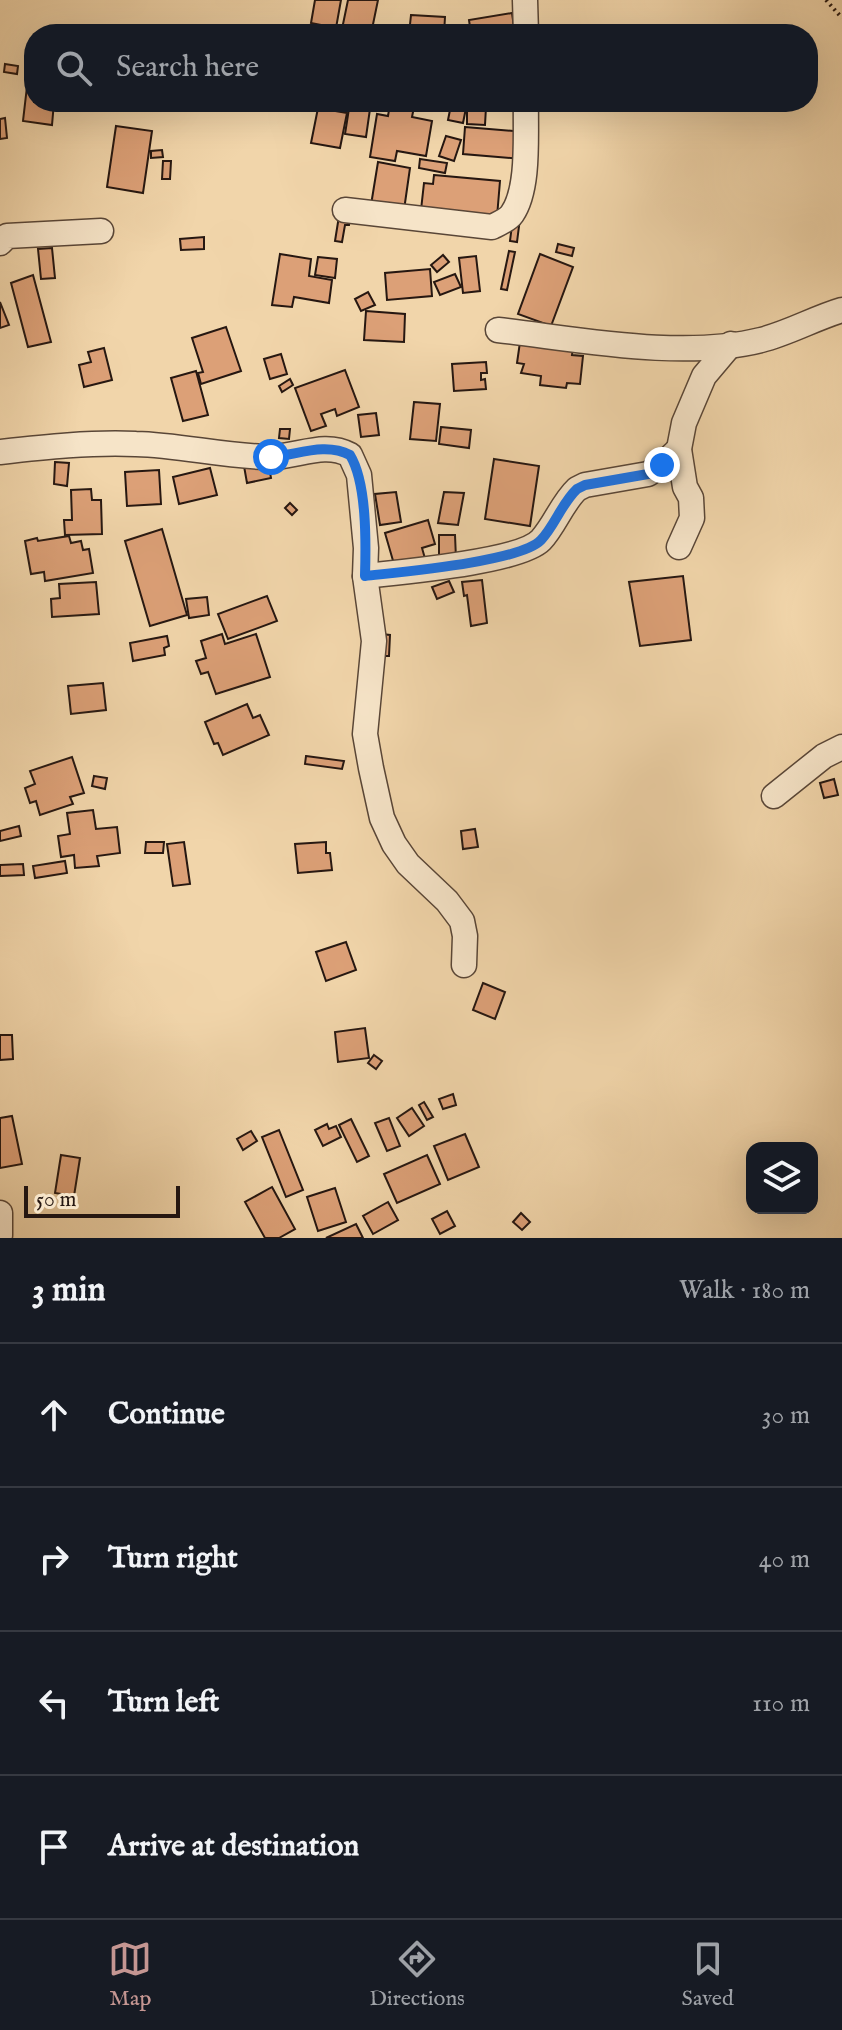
<!DOCTYPE html>
<meta charset="utf-8">
<style>
body{margin:0;font-family:"IM FELL English",serif;background:#242831;color:#f1f3f6}
.controls{position:absolute;right:24px;bottom:24px;display:grid;overflow:hidden;border-radius:16px;box-shadow:0 8px 32px #0002}
.controls button{width:72px;height:72px;display:grid;place-items:center;padding:0;border:0;border-bottom:2px solid #363941;background:#171b24;color:#f1f3f6;font:40px sans-serif}
.scale{position:absolute;left:24px;bottom:20px;width:156px;box-sizing:border-box;padding-left:8px;border:4px solid #261711;border-top:0;font-size:22px;line-height:28px;white-space:nowrap;color:#261711;-webkit-text-stroke:6px #f6e4c8;paint-order:stroke}
.stop{position:absolute;width:24px;height:24px;margin:-18px;border:6px solid #1a73e8;border-radius:50%;background:#fff}
.stop.end{background:#1a73e8;border-color:#fff;box-shadow:0 2px 8px #0008}
.list{margin:0;padding:0;list-style:none}
h2{display:flex;justify-content:space-between;align-items:center;height:104px;margin:0;padding:0 32px;font-size:34px}
h2 small{font-size:26px;font-weight:400;color:#9ea1a6}
.list li{display:grid;grid-template-columns:52px 1fr auto;gap:24px;align-items:center;box-sizing:border-box;height:144px;padding:0 32px;border-top:2px solid #363941}
.list b{display:block;font-size:30px;white-space:nowrap}
.list em{font-size:26px;font-style:normal;color:#9ea1a6}
.icon{flex:none;width:44px;height:44px;fill:none;stroke:currentColor;stroke-width:2;stroke-linecap:round;stroke-linejoin:round}
.map{position:relative;flex:none;width:842px;height:1238px;overflow:hidden}
.search{position:absolute;background:#171b24;box-shadow:0 8px 32px #0002;left:24px;right:24px;top:24px;height:88px;display:flex;align-items:center;gap:20px;box-sizing:border-box;padding:0 28px;border-radius:32px;color:#9ea1a6;font-size:30px}
.sheet{height:680px;background:#171b24}
nav{display:flex;justify-content:space-around;align-items:center;box-sizing:border-box;height:112px;border-top:2px solid #363941;background:#171b24;font-size:22px;color:#9ea1a6}
nav a{display:grid;justify-items:center;gap:4px}
nav .on{color:#c59692}
.map>svg:first-child{display:block}
.building{fill:#dca077;stroke:#261711;stroke-width:2}
.lines{fill:none;stroke-linecap:round;stroke-linejoin:round}
.minor-casing{stroke:#594637;stroke-width:27}
.path{stroke:#261711;stroke-width:4;stroke-dasharray:2 4;stroke-linecap:butt}
.minor{stroke:#f6e4c8;stroke-width:24}
.route{stroke:#1a73e8;stroke-width:10}
</style>
<div class="map">
<svg width="842" height="1238" viewBox="0 0 842 1238">
<rect width="100%" height="100%" fill="#f1d5aa"/>
<filter id="stains"><feTurbulence type="fractalNoise" baseFrequency=".0025" numOctaves="4"/><feColorMatrix values="0 0 0 0 .2 0 0 0 0 .09 0 0 0 0 .02 0 0 0 .5 -.17"/></filter>
<radialGradient id="worn" r=".72"><stop offset=".6" stop-color="#630" stop-opacity="0"/><stop offset="1" stop-color="#630" stop-opacity=".3"/></radialGradient>
<g class="building">
<polygon points="315,0 341,0 336,28 311,23"/>
<polygon points="348,0 378,0 371,34 342,29"/>
<polygon points="512,13 515,34 471,34 469,20"/>
<polygon points="411,15 445,17 444,34 409,34"/>
<polygon points="5,64 18,66 17,74 4,72"/>
<polygon points="28,78 34,79 34,102 54,102 52,125 23,121"/>
<polygon points="350,102 371,102 366,137 345,134"/>
<polygon points="392,102 430,102 429,107"/>
<polygon points="390,104 414,107 412,117 432,121 426,156 397,151 395,161 370,157 377,114 388,116"/>
<polygon points="451,105 466,108 463,123 448,120"/>
<polygon points="467,106 486,107 485,125 467,124"/>
<polygon points="318,108 347,113 340,148 311,143"/>
<polygon points="5,118 7,138 0,139 0,119"/>
<polygon points="116,126 152,131 143,193 107,187"/>
<polygon points="465,127 525,132 522,159 463,154"/>
<polygon points="446,136 461,140 454,161 439,156"/>
<polygon points="162,150 163,157 151,158 151,151"/>
<polygon points="420,159 447,163 445,173 419,168"/>
<polygon points="163,161 171,161 170,179 162,179"/>
<polygon points="378,162 410,168 404,210 371,205"/>
<polygon points="434,175 500,181 497,217 421,210 424,183 433,184"/>
<polygon points="339,216 350,218 349,225 345,225 342,242 335,241"/>
<polygon points="513,217 520,218 517,242 510,241"/>
<polygon points="204,237 204,249 181,250 180,239"/>
<polygon points="558,244 574,248 572,256 556,252"/>
<polygon points="52,248 55,278 41,279 38,249"/>
<polygon points="509,251 515,252 507,290 501,289"/>
<polygon points="280,254 311,259 309,276 332,280 329,303 294,297 292,307 272,305"/>
<polygon points="540,254 573,267 551,326 518,314"/>
<polygon points="443,255 449,262 437,272 431,265"/>
<polygon points="476,256 480,291 463,293 459,258"/>
<polygon points="318,257 337,259 335,278 315,275"/>
<polygon points="430,269 432,296 387,300 385,273"/>
<polygon points="455,274 461,287 440,295 434,282"/>
<polygon points="33,275 51,342 28,347 11,283"/>
<polygon points="368,292 375,305 361,311 355,299"/>
<polygon points="0,302 9,325 0,328"/>
<polygon points="366,311 405,314 404,342 364,340"/>
<polygon points="226,327 241,371 201,384 198,373 203,372 192,338"/>
<polygon points="520,342 573,348 572,355 583,356 580,384 567,383 566,388 540,385 541,376 521,373 524,364 517,363"/>
<polygon points="104,348 112,380 84,387 79,365 91,362 88,352"/>
<polygon points="281,354 287,374 270,379 264,359"/>
<polygon points="486,362 487,373 481,373 481,380 485,379 486,389 454,391 452,364"/>
<polygon points="345,370 359,407 337,416 335,409 321,414 326,426 311,431 295,388"/>
<polygon points="196,371 208,415 183,421 171,378"/>
<polygon points="290,379 293,385 282,392 279,386"/>
<polygon points="414,402 440,404 436,441 410,439"/>
<polygon points="376,413 379,435 361,437 358,415"/>
<polygon points="441,427 471,430 469,448 439,444"/>
<polygon points="280,429 290,429 289,439 279,438"/>
<polygon points="494,459 539,466 530,526 485,519"/>
<polygon points="268,461 271,478 247,483 244,466"/>
<polygon points="55,462 69,463 67,486 54,484"/>
<polygon points="210,468 217,495 179,504 173,477"/>
<polygon points="159,470 161,504 127,506 125,472"/>
<polygon points="91,489 92,500 101,500 102,534 65,535 64,520 72,520 71,490"/>
<polygon points="396,492 401,522 380,525 375,494"/>
<polygon points="444,492 464,493 458,525 438,523"/>
<polygon points="290,503 297,510 292,515 285,508"/>
<polygon points="428,520 435,544 422,548 426,562 396,571 385,533"/>
<polygon points="162,529 187,615 150,626 125,541"/>
<polygon points="439,535 455,535 456,559 439,559"/>
<polygon points="69,536 71,543 81,541 83,550 89,549 93,573 45,581 44,572 31,574 25,541 37,538 38,541"/>
<polygon points="683,576 691,640 640,646 629,582"/>
<polygon points="482,580 487,623 471,626 467,595 464,596 462,582"/>
<polygon points="449,581 454,592 437,599 432,587"/>
<polygon points="96,582 99,614 52,617 51,599 60,598 59,584"/>
<polygon points="267,596 277,621 228,639 218,614"/>
<polygon points="207,597 209,615 189,618 186,599"/>
<polygon points="222,634 225,644 256,634 270,677 216,694 208,672 201,674 196,661 206,658 201,641"/>
<polygon points="381,634 390,635 389,656 379,656"/>
<polygon points="167,636 169,646 164,648 165,655 133,661 130,643"/>
<polygon points="103,683 106,710 71,714 68,686"/>
<polygon points="247,704 253,718 260,715 269,735 223,755 218,743 214,744 205,722"/>
<polygon points="306,756 344,761 342,769 305,764"/>
<polygon points="72,757 84,793 70,797 73,804 40,815 36,801 30,803 25,788 35,784 30,771"/>
<polygon points="94,776 107,778 105,789 92,786"/>
<polygon points="834,779 838,795 824,798 820,783"/>
<polygon points="93,810 96,829 117,827 120,853 97,856 99,866 75,868 74,855 61,857 58,836 70,834 67,813"/>
<polygon points="19,826 21,836 0,841 0,831"/>
<polygon points="475,829 478,847 463,849 461,831"/>
<polygon points="146,842 164,842 163,853 145,853"/>
<polygon points="184,842 190,884 173,886 167,844"/>
<polygon points="326,842 326,853 330,853 332,870 298,873 295,844"/>
<polygon points="65,861 67,873 35,878 33,866"/>
<polygon points="23,864 24,875 0,876 0,865"/>
<polygon points="346,942 356,970 326,981 316,952"/>
<polygon points="483,983 505,992 495,1019 473,1010"/>
<polygon points="365,1028 369,1058 338,1062 335,1032"/>
<polygon points="0,1035 12,1035 13,1059 0,1060"/>
<polygon points="374,1055 382,1061 376,1069 368,1063"/>
<polygon points="453,1094 456,1105 443,1109 439,1099"/>
<polygon points="424,1102 433,1117 427,1120 419,1105"/>
<polygon points="412,1108 424,1126 409,1136 397,1118"/>
<polygon points="12,1116 22,1164 0,1168 0,1118"/>
<polygon points="389,1118 400,1146 387,1151 375,1123"/>
<polygon points="351,1119 369,1156 357,1162 339,1125"/>
<polygon points="327,1124 329,1129 336,1126 341,1137 323,1146 315,1130"/>
<polygon points="279,1130 303,1190 286,1197 262,1137"/>
<polygon points="251,1131 257,1141 243,1150 237,1139"/>
<polygon points="465,1134 479,1167 448,1180 434,1146"/>
<polygon points="61,1155 80,1158 74,1196 55,1193"/>
<polygon points="427,1155 440,1184 397,1203 384,1174"/>
<polygon points="272,1187 295,1229 279,1238 265,1238 245,1202"/>
<polygon points="335,1188 346,1222 318,1231 307,1197"/>
<polygon points="388,1202 398,1220 373,1234 363,1216"/>
<polygon points="447,1211 455,1226 440,1234 432,1219"/>
<polygon points="521,1213 530,1222 522,1230 513,1222"/>
<polygon points="356,1224 363,1238 326,1238"/>
</g>
<g class="lines">
<g class="minor-casing">
<g id="minor">
<polyline points="525,0 526,34"/>
<path d="M345,210L492,227C498,224 508,220 512,214C530,188 525,133 526,102"/>
<polyline points="0,243 7,236 101,231"/>
<path d="M498,330C578,339 682,360 761,340C789,333 815,318 842,310"/>
<path d="M0,452C45,447 91,442 136,444C181,445 226,457 271,457C298,457 324,441 350,455L359,475L366,548L365,576L374,641L365,734L371,768L382,818L394,844L408,864L447,901L462,921L465,936L464,965"/>
<polyline points="679,547 692,518 691,498 685,487 679,449 684,423 704,376 731,344"/>
<path d="M365,576C400,572 520,562 541,540C555,525 562,503 577,489L585,485L648,474L662,465L679,449"/>
<polyline points="774,796 824,756 842,747"/>
<polyline points="0,1213 0,1235"/>
</g>
</g>
<polyline class="path" points="826,0 842,18"/>
<use href="#minor" class="minor"/>
</g>
<g class="lines">
<path class="route" d="M271,457C297,455 325,442 350,455C367,483 366,543 365,576C400,572 520,562 541,540C555,525 562,503 577,489L585,485L648,474L662,465"/>
</g>
<rect width="100%" height="100%" filter="url(#stains)"/>
<rect width="100%" height="100%" fill="url(#worn)"/>
</svg>
<div class="controls">
<button><svg class="icon" aria-label="layers" viewBox="0 0 24 24"><path d="M12 4l9 5-9 5-9-5zM3 14l9 5 9-5"/></svg></button>
</div>
<div class="scale">50 m</div>
<div class="stop" style="left:271px;top:457px"></div>
<div class="stop end" style="left:662px;top:465px"></div>
<div class="search"><svg class="icon" aria-label="search" viewBox="0 0 24 24"><circle cx="10" cy="10" r="6"/><path d="M15 15l6 6"/></svg>Search here</div>
</div>
<section class="sheet">
<h2>3 min<small>Walk · 180 m</small></h2>
<ul class="list">
<li><svg class="icon" aria-label="ahead" viewBox="0 0 24 24"><path d="M12 20V5M6 11l6-6 6 6"/></svg><div><b>Continue</b></div><em>30 m</em></li>
<li><svg class="icon" aria-label="right" viewBox="0 0 24 24"><path d="M7 20v-9h11M14 6l5 5-5 5"/></svg><div><b>Turn right</b></div><em>40 m</em></li>
<li><svg class="icon" aria-label="left" viewBox="0 0 24 24"><path d="M17 20v-9H6M10 6l-5 5 5 5"/></svg><div><b>Turn left</b></div><em>110 m</em></li>
<li><svg class="icon" aria-label="arrive" viewBox="0 0 24 24"><path d="M6 21V4h12l-3 4 3 4H6"/></svg><div><b>Arrive at destination</b></div></li>
</ul>
</section>
<nav>
<a class="on"><svg class="icon" aria-label="map" viewBox="0 0 24 24"><path d="M3 6l6-2 6 2 6-2v14l-6 2-6-2-6 2zM9 4v14M15 6v14"/></svg>Map</a>
<a><svg class="icon" aria-label="directions" viewBox="0 0 24 24"><path d="M12 3l9 9-9 9-9-9zM9 14v-3h6M13 9l2 2-2 2"/></svg>Directions</a>
<a><svg class="icon" aria-label="saved" viewBox="0 0 24 24"><path d="M7 4h10v16l-5-4-5 4z"/></svg>Saved</a>
</nav>
